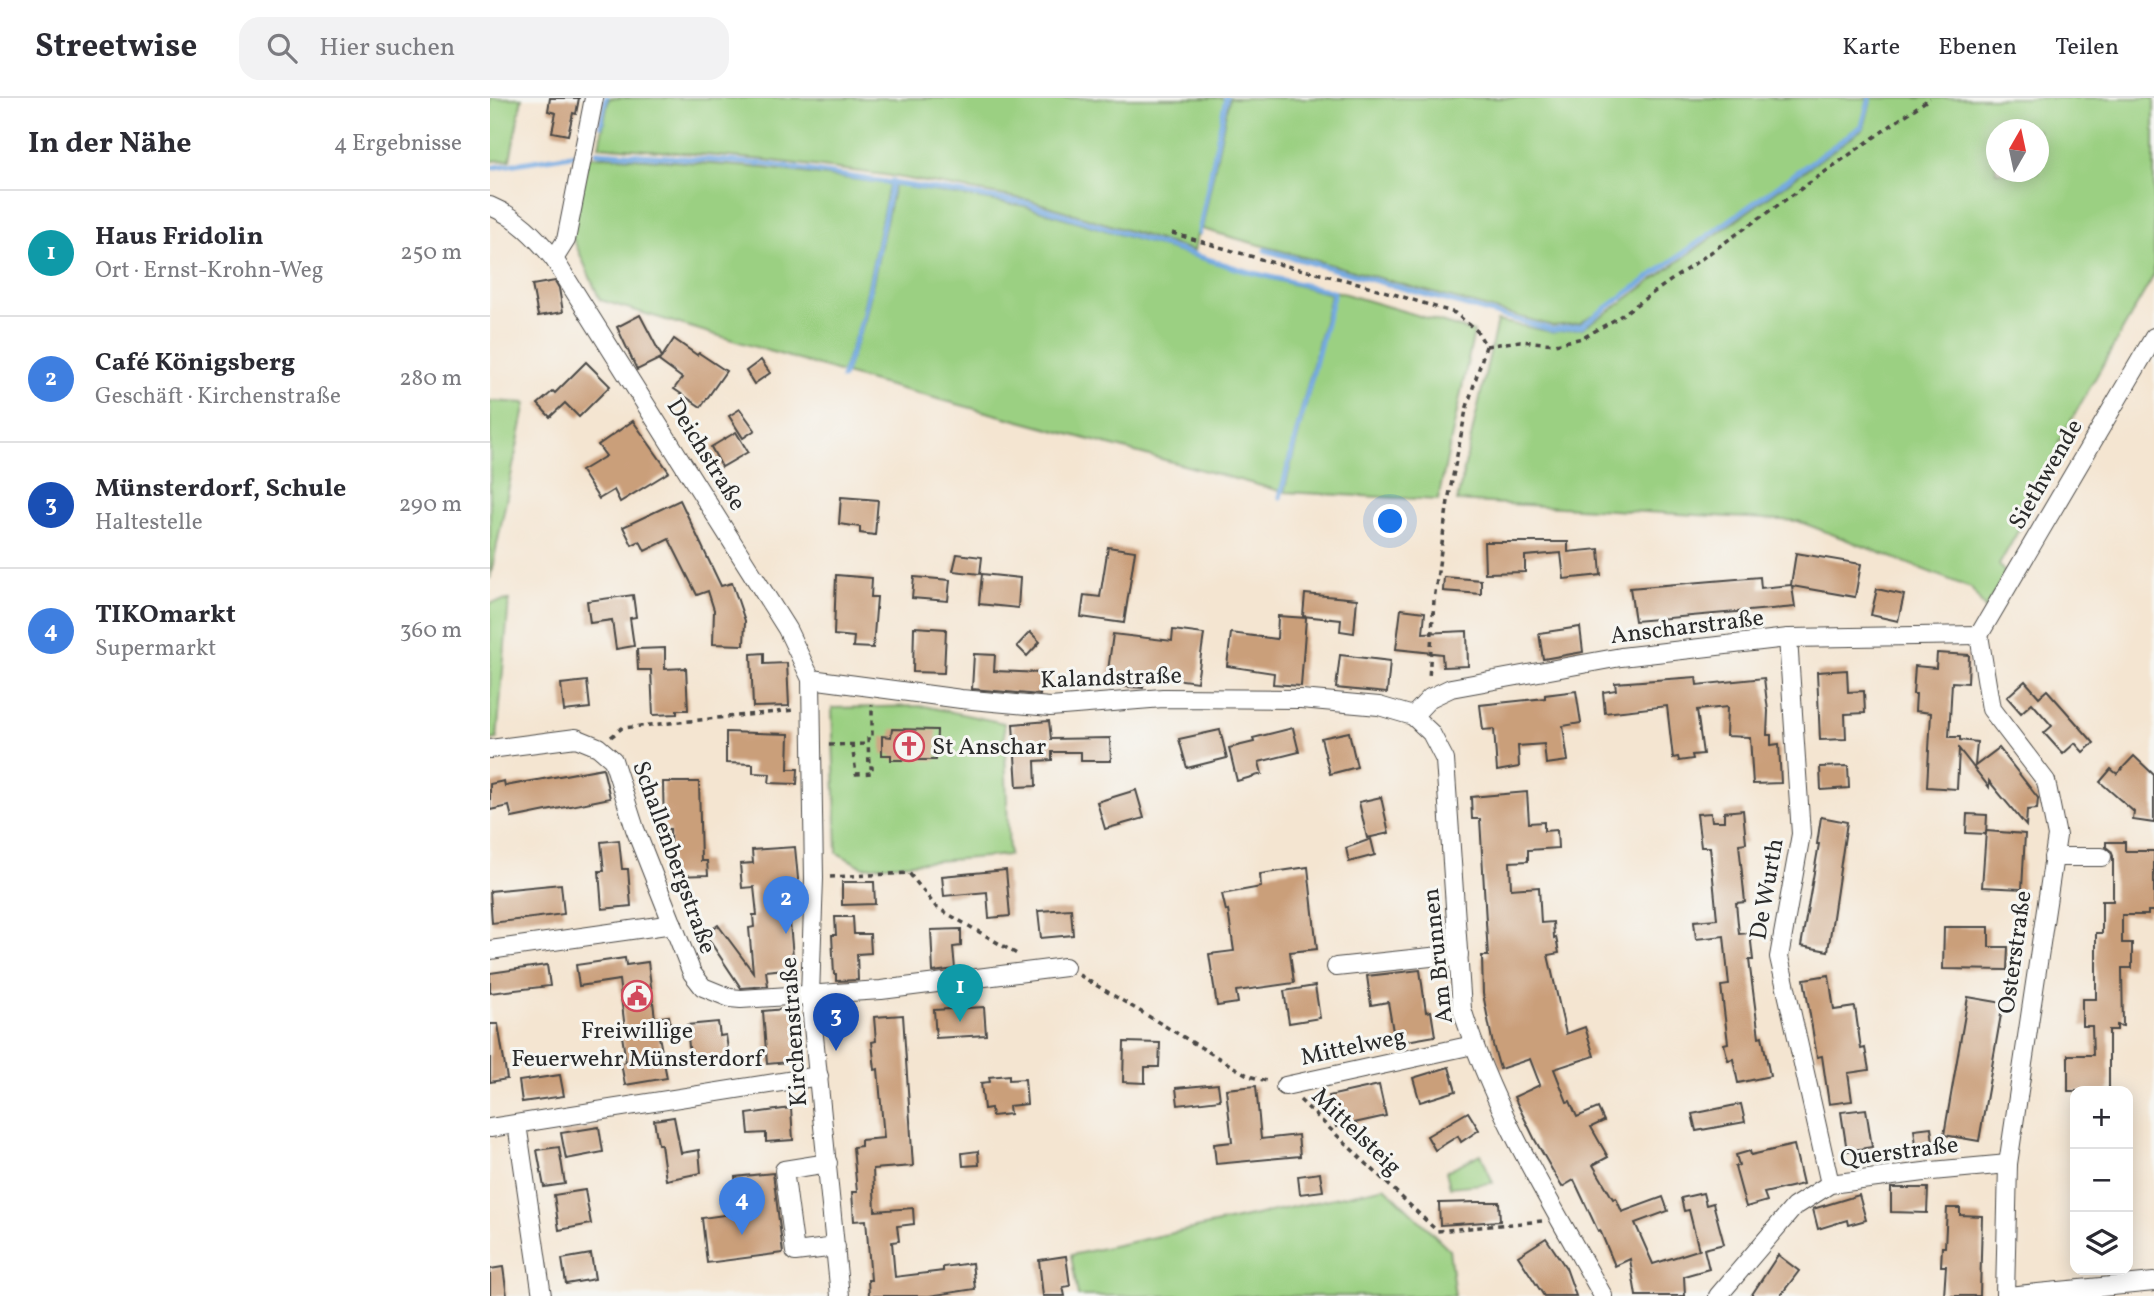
<!DOCTYPE html>
<html lang="de">
<meta charset="utf-8">
<style>
body{margin:0;font-family:Vollkorn,serif;background:#f2f2f3;color:#2b2b33}
.controls{position:absolute;right:21px;bottom:21px;display:grid;overflow:hidden;border-radius:14px;box-shadow:0 4px 18px #0003}
.controls button{width:63px;height:63px;display:grid;place-items:center;padding:0;border:0;border-bottom:2px solid #e1e1e2;background:#fff;color:#2b2b33;font:35px sans-serif}
.compass{position:absolute;left:1496px;top:21px;width:63px;height:63px;border-radius:50%;background:#fff;box-shadow:0 4px 18px #0003;rotate:9deg}
.you{position:absolute;left:901px;top:424px;width:24px;height:24px;margin:-18px;border:5px solid #fff;border-radius:50%;background:#1a73e8;box-shadow:0 0 0 10px #1a73e833}
.badge{display:grid;place-items:center;width:46px;height:46px;border-radius:50%;background:#d1495b;color:#fff;font-size:23px;font-weight:700}
.pin{position:absolute;translate:-50% -58px;filter:drop-shadow(0 2px 4px #0008)}
.pin::after{content:'';position:absolute;top:37px;width:24px;height:21px;background:inherit;clip-path:polygon(0 0,100% 0,50% 100%)}
.list{margin:0;padding:0;list-style:none}
h2{display:flex;justify-content:space-between;align-items:center;height:91px;margin:0;padding:0 28px;font-size:30px}
h2 small{font-size:23px;font-weight:400;color:#7c7c81}
.list li{display:grid;grid-template-columns:46px 1fr auto;gap:21px;align-items:center;box-sizing:border-box;height:126px;padding:0 28px;border-top:2px solid #e1e1e2}
.list b{display:block;font-size:26px;white-space:nowrap}
.list p{margin:0;font-size:23px;white-space:nowrap;color:#7c7c81}
.list em{font-size:23px;font-style:normal;color:#7c7c81}
.icon{flex:none;width:38px;height:38px;fill:none;stroke:currentColor;stroke-width:2;stroke-linecap:round;stroke-linejoin:round}
.map{position:relative;flex:none;width:1664px;height:1198px;overflow:hidden}
header{display:flex;align-items:center;gap:42px;box-sizing:border-box;height:98px;padding:0 35px;background:#fff;border-bottom:2px solid #e1e1e2}
header strong{font-size:33px}
nav{display:flex;gap:38px;margin-inline-start:auto;font-size:24px}
.search{width:490px;height:63px;background:#f2f2f3;display:flex;align-items:center;gap:18px;box-sizing:border-box;padding:0 24px;border-radius:21px;color:#7c7c81;font-size:26px}
main{display:flex}
aside{flex:1;background:#fff}
.map>svg:first-child{display:block}
.green{fill:#9bd082;stroke:#637e56;stroke-width:2;fill-rule:evenodd}
.lines{fill:none;stroke-linecap:round;stroke-linejoin:round}
.stream{stroke:#75aae2;stroke-width:5}
.building{fill:#ca9f7a}
.minor-casing{stroke:#494744;stroke-width:20}
.path{stroke:#494744;stroke-width:3.5;stroke-dasharray:5 5;stroke-linecap:butt}
.minor{stroke:#fff;stroke-width:18}
.labels{text-anchor:middle;stroke-width:6;stroke-linejoin:round;paint-order:stroke}
.street-label{font-size:24px;fill:#2b2b2b;stroke:#f6f6f2}
.poi-label{font-size:24px;fill:#2b2b2b;stroke:#f6f6f2;text-anchor:start}
</style>
<header>
<strong>Streetwise</strong>
<div class="search"><svg class="icon" aria-label="search" viewBox="0 0 24 24"><circle cx="10" cy="10" r="6"/><path d="M15 15l6 6"/></svg>Hier suchen</div>
<nav><a>Karte</a><a>Ebenen</a><a>Teilen</a></nav>
</header>
<main>
<aside>
<h2>In der Nähe<small>4 Ergebnisse</small></h2>
<ul class="list">
<li><span class="badge" style="background:#0f9aa8">1</span><div><b>Haus Fridolin</b><p>Ort · Ernst-Krohn-Weg</p></div><em>250 m</em></li>
<li><span class="badge" style="background:#3f7fe0">2</span><div><b>Café Königsberg</b><p>Geschäft · Kirchenstraße</p></div><em>280 m</em></li>
<li><span class="badge" style="background:#1a4fb4">3</span><div><b>Münsterdorf, Schule</b><p>Haltestelle</p></div><em>290 m</em></li>
<li><span class="badge" style="background:#3f7fe0">4</span><div><b>TIKOmarkt</b><p>Supermarkt</p></div><em>360 m</em></li>
</ul>
</aside>
<div class="map">
<svg width="1664" height="1198" viewBox="0 0 1664 1198">
<rect width="100%" height="100%" fill="#f6f6f2"/>
<filter id="ink" filterUnits="userSpaceOnUse"><feTurbulence type="fractalNoise" baseFrequency=".0143" numOctaves="2"/><feDisplacementMap in="SourceGraphic" scale="14" xChannelSelector="R" yChannelSelector="G"/><feConvolveMatrix kernelMatrix="1 2 1 2 8 2 1 2 1" color-interpolation-filters="sRGB"/></filter>
<filter id="wash" filterUnits="userSpaceOnUse"><feTurbulence type="fractalNoise" baseFrequency=".00686" numOctaves="4" result="noise"/><feDisplacementMap in="SourceGraphic" scale="28" xChannelSelector="R" yChannelSelector="G"/><feGaussianBlur stdDeviation="1.57" result="paint"/><feColorMatrix in="noise" values="0 0 0 0 0 0 0 0 0 0 0 0 0 0 0 0 0 1.4 0 .05"/><feComposite in="paint" operator="in"/></filter>
<g filter="url(#wash)">
<rect width="100%" height="100%" fill="#f4e5d1"/>
<g class="green">
<polygon points="0,0 32,0 20,62 0,63"/>
<polygon points="119,0 735,0 704,153 539,102 395,77 276,62 109,48"/>
<polygon points="739,0 1378,0 1371,27 1120,207 1090,225 1063,228 712,131"/>
<path d="M1382,0H1664V177L1569,344L1570,358L1509,467L1516,476L1495,511L1481,490L1308,423L967,403L1007,223L1062,234L1092,230L1121,212L1374,30ZM1506,32H1548V74H1506Z"/>
<polygon points="114,58 274,70 399,86 371,221 352,275 110,202 82,138 97,59"/>
<polygon points="404,87 535,108 758,175 841,196 790,393 355,276 375,222"/>
<polygon points="845,193 984,234 948,402 794,394"/>
<polygon points="0,303 36,305 0,481"/>
<polygon points="19,502 7,641 0,642 0,505"/>
<polygon points="434,608 514,625 519,757 373,769 347,755 342,610"/>
<polygon points="991,1056 1003,1085 960,1089 956,1073"/>
<polygon points="895,1089 959,1151 965,1198 588,1198 581,1157"/>
</g>
<g class="lines">
<g class="stream">
<polyline points="111,27 116,0"/>
<polyline points="107,54 275,66 536,105 759,174 844,194 790,399"/>
<polyline points="0,70 87,56"/>
<polyline points="709,135 736,0"/>
<polyline points="775,152 1063,232 1091,228 1372,28 1380,0"/>
<polyline points="352,280 373,221 402,83"/>
</g>
</g>
<g id="blocks">
<g class="building">
<polygon points="60,0 89,0 86,16 83,15 78,37 62,34 66,15 58,13"/>
<polygon points="65,183 69,190 73,214 48,218 42,187"/>
<polygon points="150,217 172,259 184,241 207,257 209,255 236,273 211,309 184,291 192,280 169,263 171,260 147,272 127,229"/>
<polygon points="271,262 280,275 264,286 256,273"/>
<polygon points="96,264 120,288 89,319 75,305 60,319 48,306 63,293 65,295"/>
<polygon points="250,311 265,332 253,340 239,318"/>
<polygon points="143,323 179,374 130,404 124,392 109,401 91,373 116,358 108,347"/>
<polygon points="246,334 258,354 232,369 221,349"/>
<polygon points="351,399 388,402 385,437 370,435 370,429 349,426"/>
<polygon points="190,402 231,488 242,485 255,523 254,547 223,546 224,512 218,493 207,497 179,441 155,453 150,443 142,447 133,429"/>
<polygon points="994,444 1078,444 1078,454 1109,451 1111,477 1074,481 1071,455 1035,458 1035,474 995,475"/>
<polygon points="618,449 645,453 634,525 591,519 594,497 610,499"/>
<polygon points="1306,455 1371,466 1365,499 1302,488 1305,509 1145,523 1140,490 1270,479 1271,490 1301,487"/>
<polygon points="467,456 492,459 490,476 463,473"/>
<polygon points="492,476 530,480 528,510 489,506"/>
<polygon points="346,477 382,480 381,499 387,499 383,550 363,549 364,539 344,537"/>
<polygon points="424,479 460,482 458,503 422,500"/>
<polygon points="954,479 991,482 991,496 953,493"/>
<polygon points="1387,491 1414,497 1408,523 1381,517"/>
<polygon points="815,496 867,501 864,535 850,533 851,522 813,518"/>
<polygon points="143,497 146,519 140,520 144,548 126,551 122,522 100,525 97,503"/>
<polygon points="911,511 935,514 933,535 977,533 978,568 953,569 952,556 906,551"/>
<polygon points="788,518 816,520 811,588 783,586 784,575 737,568 741,535 787,541"/>
<polygon points="424,529 456,531 454,575 423,574"/>
<polygon points="1090,529 1093,554 1053,561 1049,535"/>
<polygon points="683,532 714,536 707,584 654,577 653,590 616,587 623,536 682,543"/>
<polygon points="540,534 550,544 537,558 527,548"/>
<polygon points="175,550 175,571 196,570 198,612 187,612 187,616 163,617 161,572 148,572 147,551"/>
<polygon points="274,555 274,566 297,565 299,608 263,609 261,556"/>
<polygon points="1447,555 1479,557 1478,585 1462,584 1459,639 1470,639 1470,642 1487,644 1485,668 1509,650 1548,700 1547,711 1537,712 1536,728 1499,683 1499,689 1469,651 1467,691 1437,689 1441,615 1425,613 1426,596 1423,596 1425,568 1446,570"/>
<polygon points="484,556 505,557 504,573 551,575 550,597 482,591"/>
<polygon points="850,557 900,563 897,595 846,590"/>
<polygon points="1357,572 1358,594 1374,593 1375,615 1355,616 1356,641 1330,642 1327,574"/>
<polygon points="1206,579 1207,587 1274,580 1278,613 1277,637 1281,637 1281,647 1289,646 1291,685 1263,686 1260,639 1236,638 1237,609 1207,612 1213,656 1202,657 1203,661 1189,663 1188,659 1183,660 1177,608 1115,615 1113,594 1126,592 1125,585"/>
<polygon points="97,583 100,610 74,613 71,586"/>
<polygon points="1535,583 1549,599 1557,592 1604,645 1593,654 1585,645 1573,656 1554,635 1562,628 1542,605 1531,615 1517,599"/>
<polygon points="1086,593 1091,625 1073,628 1078,663 1056,666 1054,646 1028,648 1029,669 1007,673 1004,631 993,632 990,607 1055,600 1055,597"/>
<polygon points="559,623 561,641 620,640 621,663 591,663 591,654 562,654 562,662 545,663 546,688 527,689 523,626"/>
<polygon points="803,630 809,654 769,664 772,676 747,683 739,650 764,644 763,640"/>
<polygon points="402,631 447,632 446,662 401,662 401,657 392,657 392,638 401,639"/>
<polygon points="730,632 737,660 697,670 689,641"/>
<polygon points="236,634 299,636 298,671 308,671 307,686 279,685 280,676 263,675 263,666 236,665"/>
<polygon points="859,634 867,669 840,676 831,640"/>
<polygon points="1644,658 1664,677 1664,725 1643,722 1644,714 1610,684 1621,671 1627,676"/>
<polygon points="1358,668 1359,690 1331,692 1330,669"/>
<polygon points="113,670 120,700 22,720 19,708 0,712 0,686 14,683 15,688"/>
<polygon points="173,684 209,684 211,763 217,763 218,777 181,778 180,731 174,731"/>
<polygon points="646,692 654,720 615,731 607,704"/>
<polygon points="1037,694 1039,725 1054,724 1054,733 1067,732 1068,750 1038,752 1038,763 1020,764 1021,791 1049,789 1051,825 1063,824 1064,840 1066,839 1069,855 1058,857 1076,936 1095,929 1104,958 1064,971 1077,1004 1080,1003 1087,1019 1108,1010 1114,1023 1101,1029 1118,1059 1103,1067 1123,1101 1126,1100 1132,1114 1173,1099 1178,1113 1145,1125 1163,1166 1211,1151 1209,1152 1199,1112 1194,1113 1191,1100 1213,1095 1216,1107 1223,1105 1234,1146 1214,1151 1219,1171 1194,1178 1195,1198 1146,1198 1140,1161 1125,1168 1110,1132 1108,1133 1084,1082 1072,1089 1045,1042 1024,999 1050,987 1040,961 1010,971 1003,947 993,896 992,858 998,858 990,721 982,721 981,699"/>
<polygon points="891,699 899,735 877,740 869,704"/>
<polygon points="1253,712 1256,745 1249,746 1255,804 1246,805 1249,836 1260,835 1263,862 1259,862 1269,939 1272,938 1280,978 1248,985 1243,961 1238,962 1234,946 1238,945 1231,888 1239,887 1234,838 1206,841 1204,823 1227,821 1220,749 1211,749 1207,716 1221,715 1222,723 1234,723 1234,714"/>
<polygon points="1477,716 1497,717 1496,736 1476,735"/>
<polygon points="1331,719 1357,724 1338,853 1311,848 1329,746 1327,746"/>
<polygon points="1496,733 1535,736 1532,791 1492,789"/>
<polygon points="881,741 885,757 859,764 856,750"/>
<polygon points="129,742 132,771 138,771 141,808 112,811 109,773 114,773 111,744"/>
<polygon points="1616,744 1635,744 1635,753 1664,753 1664,813 1658,813 1658,817 1632,817 1632,845 1642,845 1642,870 1632,870 1633,928 1627,927 1627,932 1619,932 1619,993 1578,993 1578,957 1603,957 1602,928 1592,928 1592,901 1606,901 1606,835 1612,835 1612,803 1623,803 1623,758 1621,753 1616,749"/>
<polygon points="305,749 311,813 299,814 304,870 276,873 278,888 251,890 215,836 228,827 263,874 259,830 264,829 263,817 267,817 264,789 252,790 250,766 263,765 262,752"/>
<polygon points="818,769 827,851 800,854 804,885 746,893 748,905 727,908 719,856 744,853 738,812 736,813 732,796 771,789 770,776"/>
<polygon points="516,772 520,818 499,820 497,794 454,798 452,778"/>
<polygon points="352,784 384,784 385,806 352,807"/>
<polygon points="71,786 74,816 2,825 0,793"/>
<polygon points="581,811 583,837 551,840 548,813"/>
<polygon points="345,819 363,819 364,836 380,836 381,855 367,856 368,882 346,883 346,876 344,876 342,837 346,837"/>
<polygon points="1454,829 1499,829 1499,849 1518,849 1517,872 1453,871"/>
<polygon points="471,831 471,848 463,849 465,871 443,874 441,832"/>
<polygon points="135,860 136,867 158,864 165,920 179,918 182,936 169,938 177,980 135,987 131,965 136,964 131,931 135,931 129,882 89,888 86,867"/>
<polygon points="57,867 60,888 0,895 0,875"/>
<polygon points="930,872 936,914 941,913 945,938 905,945 898,904 881,907 877,878"/>
<polygon points="1339,877 1344,912 1365,909 1371,951 1375,950 1379,972 1358,975 1362,1003 1339,1006 1332,958 1327,959 1314,881"/>
<polygon points="825,888 830,920 799,925 794,893"/>
<polygon points="1478,899 1513,905 1489,1043 1454,1037"/>
<polygon points="494,909 496,937 446,940 444,912"/>
<polygon points="306,910 310,963 277,966 273,913"/>
<polygon points="413,917 423,1068 383,1071 385,1113 423,1110 424,1126 407,1128 409,1143 402,1144 405,1179 453,1173 453,1169 482,1165 485,1191 439,1198 379,1198 378,1182 381,1182 376,1122 364,1123 362,1094 367,1094 363,1049 371,1048 371,1042 394,1040 388,971 385,972 382,944 386,943 384,919"/>
<polygon points="228,924 230,938 236,937 239,959 200,960 197,927"/>
<polygon points="0,926 8,926 17,981 0,984"/>
<polygon points="634,944 670,945 669,969 655,969 655,985 633,984"/>
<polygon points="959,969 966,993 930,1004 923,980"/>
<polygon points="70,977 74,998 32,1004 29,983"/>
<polygon points="519,977 519,982 535,981 537,1006 519,1008 520,1016 502,1018 501,1010 494,1011 491,985 500,984 499,979"/>
<polygon points="728,986 730,1002 688,1007 686,990"/>
<polygon points="889,987 896,1018 846,1029 839,998"/>
<polygon points="766,988 771,1041 808,1037 810,1058 726,1066 724,1046 742,1044 736,991"/>
<polygon points="1251,1006 1255,1024 1206,1033 1202,1016"/>
<polygon points="301,1010 303,1042 276,1044 276,1035 259,1036 257,1016"/>
<polygon points="1376,1011 1382,1049 1357,1053 1351,1014"/>
<polygon points="978,1014 989,1032 971,1044 968,1038 945,1052 937,1038"/>
<polygon points="184,1019 191,1055 209,1052 211,1075 176,1082 171,1046 168,1046 164,1022"/>
<polygon points="109,1029 113,1054 76,1061 71,1035"/>
<polygon points="1441,1029 1444,1052 1427,1054 1424,1031"/>
<polygon points="1304,1047 1313,1086 1274,1095 1277,1103 1256,1109 1245,1069 1249,1067 1246,1057 1260,1053 1261,1057"/>
<polygon points="69,1049 75,1086 54,1089 47,1052"/>
<polygon points="488,1053 489,1067 473,1068 472,1055"/>
<polygon points="283,1075 293,1155 217,1165 212,1120 249,1115 245,1079"/>
<polygon points="830,1075 833,1093 810,1096 808,1078"/>
<polygon points="1401,1090 1438,1090 1437,1115 1401,1114"/>
<polygon points="95,1092 101,1126 69,1132 64,1097"/>
<polygon points="1369,1097 1376,1122 1358,1127 1357,1122 1328,1131 1323,1111"/>
<polygon points="987,1104 1009,1104 1010,1123 950,1127 949,1105"/>
<polygon points="1457,1110 1470,1110 1470,1117 1492,1118 1490,1198 1454,1198 1456,1168 1451,1168 1452,1149 1455,1149"/>
<polygon points="1056,1140 1076,1170 1086,1198 1054,1198 1028,1158"/>
<polygon points="101,1156 105,1181 76,1186 72,1161"/>
<polygon points="1288,1157 1309,1173 1290,1198 1261,1198"/>
<polygon points="576,1158 580,1188 573,1189 575,1198 553,1198 549,1162"/>
<polygon points="13,1169 17,1198 0,1198 0,1171"/>
</g>
</g>
</g>
<g filter="url(#ink)">
<use href="#blocks" fill-opacity="0" stroke="#494744" stroke-width="2"/>
<g class="lines">
<g class="minor-casing">
<g id="minor">
<path d="M0,108C27,119 46,139 64,161L297,531L321,581L324,780L320,898L350,1198"/>
<polyline points="64,161 76,142 104,0"/>
<polyline points="1489,537 1501,611 1556,683 1567,738 1518,1066 1515,1198"/>
<polyline points="1489,537 1664,239"/>
<polyline points="1298,540 1311,736 1289,859 1340,1086"/>
<path d="M321,581L471,601L560,609L673,600L811,601L889,608L923,618L941,635L955,662L972,911C1004,1014 1061,1105 1113,1198"/>
<polyline points="923,618 940,600 961,590 1131,559 1298,540 1489,537"/>
<polyline points="0,651 86,640 108,649 123,662 145,731 202,875 213,889 240,900 251,901 391,892 575,869"/>
<polyline points="1563,759 1612,759"/>
<polyline points="0,852 183,826"/>
<polyline points="846,869 969,856"/>
<polyline points="795,988 983,947"/>
<polyline points="27,1026 52,1198"/>
<polyline points="0,1030 329,978"/>
<polyline points="338,1065 294,1072 305,1154 346,1149"/>
<polyline points="1228,1198 1304,1109 1340,1086 1442,1073 1518,1066"/>
<polyline points="1517,1198 1664,1184"/>
</g>
</g>
<g class="path">
<polyline points="682,135 784,165 868,185 965,215 987,233 996,248 976,312 958,403 944,502 939,581"/>
<polyline points="996,248 1030,243 1065,246 1093,240 1126,221 1440,0"/>
<polyline points="121,639 132,630 305,612"/>
<polyline points="362,646 366,676 382,675 382,669 379,669 378,639 382,638 382,606"/>
<polyline points="339,647 379,646"/>
<polyline points="340,779 419,775 446,809 527,856"/>
<polyline points="589,877 759,978 780,984"/>
<polyline points="810,1002 947,1133 1053,1123"/>
</g>
<use href="#minor" class="minor"/>
</g>
</g>
<defs>
<g id="church-ring" transform="scale(1.575)"><circle r="9.5" fill="#f6f6f2" stroke="#d1495b" stroke-width="1.5"/><path d="M-1.2-6h2.4v3.5h3.3v2.4h-3.3V6h-2.4V-.1h-3.3v-2.4h3.3Z" fill="#d1495b"/></g>
<g id="civic-ring" transform="scale(1.575)"><circle r="9.5" fill="#f6f6f2" stroke="#d1495b" stroke-width="1.5"/><path d="M-.6-6.5H3V-4.5H.6V-3L4-1V1h2V6H-6V1h2V-1L-.6-3ZM-1.2 2.5V6h2.4V2.5Z" fill="#d1495b"/></g>
</defs>
<g fill-rule="evenodd">
<use href="#church-ring" x="419" y="648"/>
<use href="#civic-ring" x="147" y="898"/>
</g>
<g class="labels">
<g class="street-label">
<text transform="translate(217 356) rotate(58)" y="8">Deichstraße</text>
<text transform="translate(1555 376) rotate(-60)" y="8">Siethwende</text>
<text transform="translate(1197 528) rotate(-7)" y="8">Anscharstraße</text>
<text transform="translate(621 579) rotate(-2)" y="8">Kalandstraße</text>
<text transform="translate(185 759) rotate(70)" y="8">Schallenbergstraße</text>
<text transform="translate(1276 791) rotate(-80)" y="8">De Wurth</text>
<text transform="translate(1524 854) rotate(-82)" y="8">Osterstraße</text>
<text transform="translate(947 858) rotate(-96)" y="8">Am Brunnen</text>
<text transform="translate(303 934) rotate(-94)" y="8">Kirchenstraße</text>
<text transform="translate(863 948) rotate(-12)" y="8">Mittelweg</text>
<text transform="translate(867 1033) rotate(44)" y="8">Mittelsteig</text>
<text transform="translate(1409 1053) rotate(-7)" y="8">Querstraße</text>
</g>
<g class="poi-label">
<text x="442" y="656">St Anschar</text>
<text x="147" y="940" text-anchor="middle">Freiwillige<tspan x="147" dy="28">Feuerwehr Münsterdorf</tspan></text>
</g>
</g>
</svg>
<div class="controls">
<button>+</button>
<button>−</button>
<button><svg class="icon" aria-label="layers" viewBox="0 0 24 24"><path d="M12 4l9 5-9 5-9-5zM3 14l9 5 9-5"/></svg></button>
</div>
<svg class="compass" viewBox="-18 -18 36 36"><path d="M0-13l5 13h-10z" fill="#e53935"/><path d="M0 13l5-13h-10z" fill="#7c7c81"/></svg>
<div class="you"></div>
<div class="pin badge" style="left:470px;top:924px;background:#0f9aa8">1</div>
<div class="pin badge" style="left:296px;top:836px;background:#3f7fe0">2</div>
<div class="pin badge" style="left:346px;top:953px;background:#1a4fb4">3</div>
<div class="pin badge" style="left:252px;top:1137px;background:#3f7fe0">4</div>
</div>
</main>
